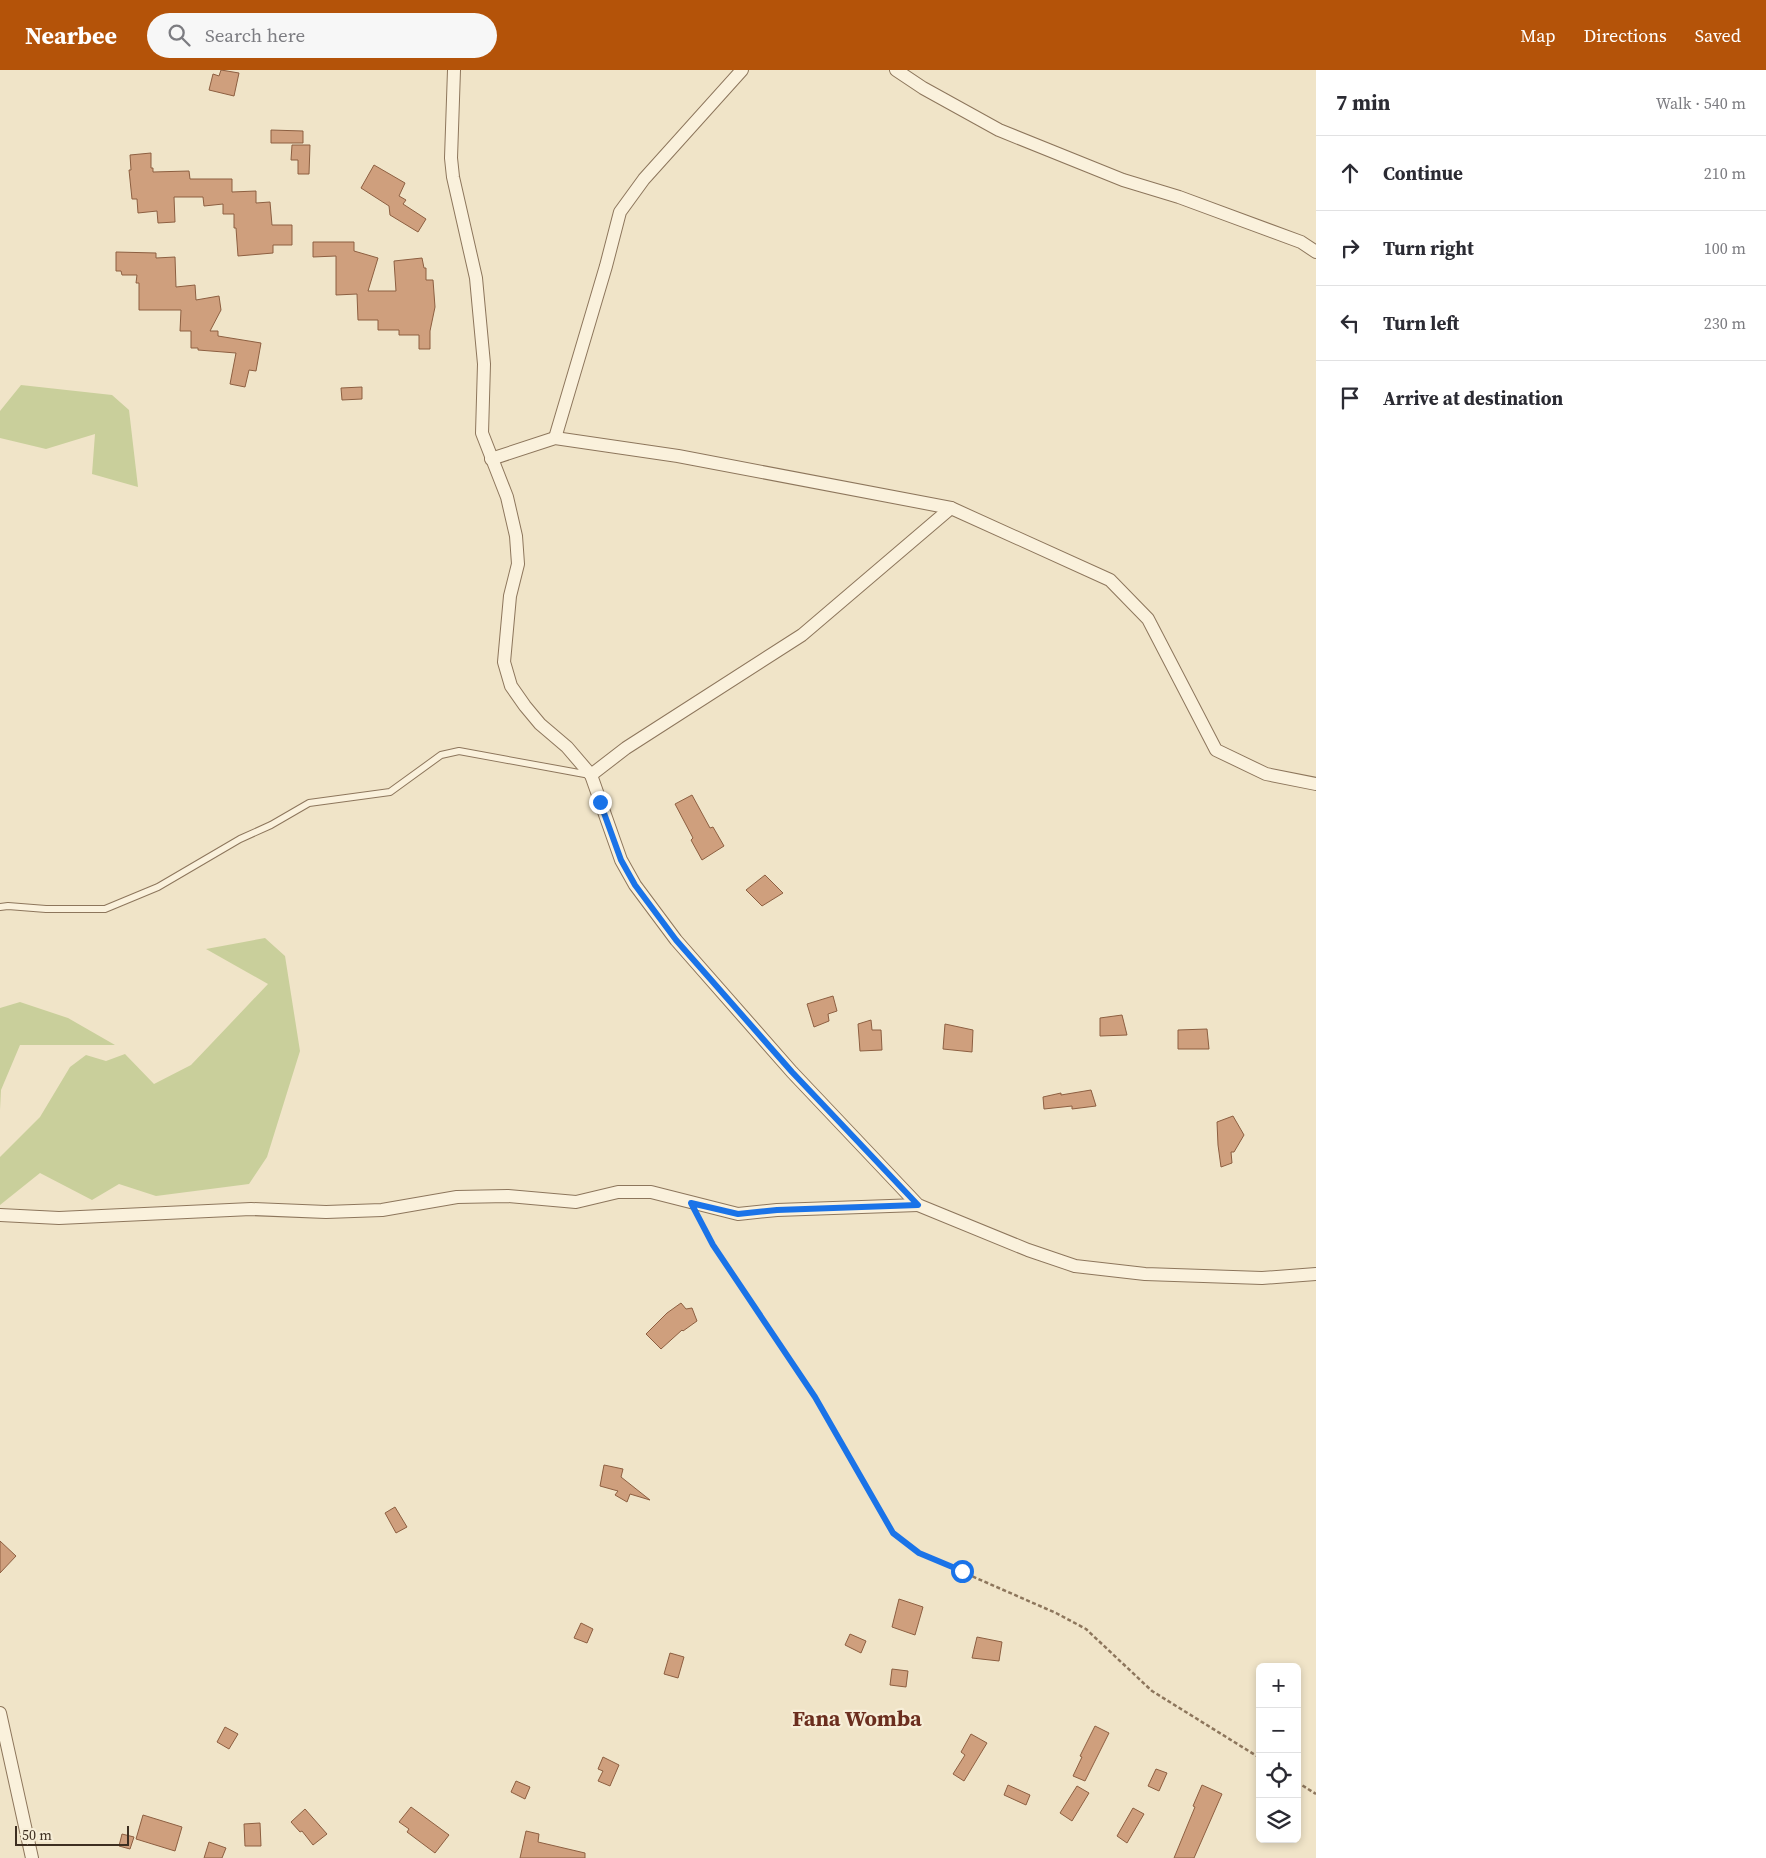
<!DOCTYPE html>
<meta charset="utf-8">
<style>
body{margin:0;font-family:"Source Serif 4",serif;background:#f7f7f7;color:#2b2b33}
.controls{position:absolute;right:15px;bottom:15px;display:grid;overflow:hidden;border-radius:8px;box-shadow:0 2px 8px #0003}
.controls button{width:45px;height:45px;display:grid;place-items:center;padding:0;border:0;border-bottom:1px solid #e1e1e2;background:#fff;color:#2b2b33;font:25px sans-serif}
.scale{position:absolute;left:15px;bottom:12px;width:114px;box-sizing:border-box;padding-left:5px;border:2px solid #3d2e20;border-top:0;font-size:14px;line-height:18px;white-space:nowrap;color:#3d2e20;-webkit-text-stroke:4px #f7eed8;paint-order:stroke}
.stop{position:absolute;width:15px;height:15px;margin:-11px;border:4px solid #1a73e8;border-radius:50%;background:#fff}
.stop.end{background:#1a73e8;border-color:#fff;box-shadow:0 1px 5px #0008}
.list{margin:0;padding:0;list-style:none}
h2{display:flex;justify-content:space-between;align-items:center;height:65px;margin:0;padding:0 20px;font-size:21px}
h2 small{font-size:16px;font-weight:400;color:#7c7c81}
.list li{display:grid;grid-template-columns:32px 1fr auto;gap:15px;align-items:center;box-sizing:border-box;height:75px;padding:0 20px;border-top:1px solid #e1e1e2}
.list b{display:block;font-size:19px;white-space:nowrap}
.list em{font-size:16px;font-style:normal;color:#7c7c81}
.icon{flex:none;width:28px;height:28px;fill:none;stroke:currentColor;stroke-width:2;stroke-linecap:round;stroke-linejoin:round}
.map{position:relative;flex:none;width:1316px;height:1788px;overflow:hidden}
header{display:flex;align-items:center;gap:30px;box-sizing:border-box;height:70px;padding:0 25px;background:#b45309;color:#fff}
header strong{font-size:24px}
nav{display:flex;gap:28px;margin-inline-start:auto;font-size:18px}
.search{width:350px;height:45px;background:#f7f7f7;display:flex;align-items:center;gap:12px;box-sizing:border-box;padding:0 18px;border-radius:28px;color:#7c7c81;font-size:19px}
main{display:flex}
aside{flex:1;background:#fff}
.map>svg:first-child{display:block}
.green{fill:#c9cf9b}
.building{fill:#cf9f7d;stroke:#8d5f41}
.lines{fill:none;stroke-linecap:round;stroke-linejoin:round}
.lane-casing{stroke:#8d765c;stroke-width:8}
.street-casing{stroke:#8d765c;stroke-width:14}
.path{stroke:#8d765c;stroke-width:2.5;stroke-dasharray:4 2.5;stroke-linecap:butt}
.lane{stroke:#faf1dc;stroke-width:6}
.street{stroke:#faf1dc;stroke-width:12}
.route{stroke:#1a73e8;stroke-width:6}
.labels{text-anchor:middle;stroke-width:4.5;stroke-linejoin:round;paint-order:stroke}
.district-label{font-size:22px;font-weight:bold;fill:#6b2e1e;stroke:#f7eed8}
</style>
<header>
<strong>Nearbee</strong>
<div class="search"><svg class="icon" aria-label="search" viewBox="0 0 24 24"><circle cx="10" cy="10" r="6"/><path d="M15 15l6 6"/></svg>Search here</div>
<nav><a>Map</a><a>Directions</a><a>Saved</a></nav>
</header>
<main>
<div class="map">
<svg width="1316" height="1788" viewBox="0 0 1316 1788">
<rect width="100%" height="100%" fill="#f0e4c8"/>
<g class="green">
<polygon points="21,315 112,325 129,340 138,417 92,404 95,364 46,379 0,368 0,341"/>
<polygon points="265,868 285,886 300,981 267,1087 249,1114 156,1126 119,1114 92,1130 40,1103 0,1135 0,1087 40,1047 70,997 86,985 106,991 125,984 154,1014 191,995 268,914 206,879"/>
<polygon points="20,932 68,948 115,975 20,975 1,1020 0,1040 0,938"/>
</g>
<g class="building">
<polygon points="221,0 239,3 234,26 209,20 213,4 219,6"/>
<polygon points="271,60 303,61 303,73 271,73"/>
<polygon points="292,75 310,75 309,104 298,104 298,90 291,90"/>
<polygon points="151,83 151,98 153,98 153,102 189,101 190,109 232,109 232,122 256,121 256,133 270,132 272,155 292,155 292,175 273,175 273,183 238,186 236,158 234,158 234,144 223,144 223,134 204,136 203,127 174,127 175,152 158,153 157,141 138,143 137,129 132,129 129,100 131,100 130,85"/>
<polygon points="374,95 405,113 399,126 406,130 403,134 426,149 418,162 390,145 389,136 361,118"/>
<polygon points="313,172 354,172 354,181 378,188 368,221 396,221 394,191 422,188 424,198 426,198 426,210 433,210 435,237 430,261 430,279 419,279 419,265 399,265 399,260 378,260 378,250 358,250 357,224 336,225 336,186 313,187"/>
<polygon points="116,182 156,183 156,188 175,187 176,217 195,215 196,230 219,226 221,240 210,261 218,261 218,266 261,273 256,301 249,300 245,317 230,314 236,283 198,280 198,278 191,278 191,261 180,261 181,240 139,240 139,213 136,213 137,205 122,205 121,201 116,201"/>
<polygon points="362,317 362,329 342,330 341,318"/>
<polygon points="692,725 710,758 713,757 724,776 702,790 691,770 693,768 675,734"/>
<polygon points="765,805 783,823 762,836 746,820"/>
<polygon points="833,926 837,941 828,944 829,951 814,957 807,934"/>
<polygon points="1122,945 1127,965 1100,966 1100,948"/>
<polygon points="871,950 872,960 881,960 882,980 860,981 858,954"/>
<polygon points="945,954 973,960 972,982 943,979"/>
<polygon points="1207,959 1209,979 1178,979 1178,960"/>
<polygon points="1091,1020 1096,1036 1072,1039 1072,1036 1044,1039 1043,1027 1061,1023 1061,1025"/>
<polygon points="1233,1046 1244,1065 1234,1082 1231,1082 1232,1093 1221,1097 1218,1075 1217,1052"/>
<polygon points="681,1233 686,1239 692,1238 697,1251 683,1261 682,1260 661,1279 646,1264 667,1243"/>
<polygon points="604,1395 623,1399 621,1407 650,1430 630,1424 627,1432 615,1425 618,1421 600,1416"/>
<polygon points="395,1437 407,1457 396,1463 385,1443"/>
<polygon points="0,1471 16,1486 0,1503"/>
<polygon points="899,1529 923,1537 915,1565 892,1557"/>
<polygon points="581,1553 593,1559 587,1573 574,1568"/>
<polygon points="850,1564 866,1571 861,1583 845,1575"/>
<polygon points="977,1567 1002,1572 999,1591 972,1588"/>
<polygon points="670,1583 684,1587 678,1608 664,1604"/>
<polygon points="892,1599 908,1601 906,1617 890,1615"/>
<polygon points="1095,1656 1109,1663 1085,1711 1073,1706 1082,1687 1080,1686"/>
<polygon points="225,1657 238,1664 229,1679 217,1672"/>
<polygon points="971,1664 987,1673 964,1711 953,1704 965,1685 961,1682"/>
<polygon points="603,1687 619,1695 610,1716 598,1711 603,1701 598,1699"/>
<polygon points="1156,1699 1167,1703 1159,1721 1148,1716"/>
<polygon points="516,1711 530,1717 525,1729 511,1722"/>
<polygon points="1008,1715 1030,1725 1026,1735 1004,1725"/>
<polygon points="1202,1715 1222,1724 1194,1788 1174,1788 1195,1737 1193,1736"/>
<polygon points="1077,1716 1089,1723 1072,1751 1060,1743"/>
<polygon points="411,1737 449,1765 435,1783 407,1762 409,1759 399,1752"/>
<polygon points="1133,1738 1144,1744 1127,1773 1117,1766"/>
<polygon points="305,1739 327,1764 313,1775 302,1761 300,1762 291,1752"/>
<polygon points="143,1745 182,1757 175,1781 136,1769"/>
<polygon points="260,1753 261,1776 245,1776 244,1754"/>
<polygon points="526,1761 539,1764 538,1772 585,1783 585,1788 520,1788"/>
<polygon points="122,1764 134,1767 130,1779 119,1776"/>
<polygon points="209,1772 226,1778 222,1788 204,1788"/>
</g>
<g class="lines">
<g class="lane-casing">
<polyline id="lane" points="0,837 8,836 46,839 105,839 158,817 240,769 271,755 309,733 390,722 441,685 459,681 590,705"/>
</g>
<g class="street-casing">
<g id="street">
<polyline points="454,0 451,88 453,107 476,208 484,294 482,363 507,427 516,466 518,494 510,526 504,592 511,616 525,636 540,654 567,677 591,705 621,790 635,815 676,870 792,1002 918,1135 1028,1180 1075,1196 1145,1204 1262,1208 1316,1204"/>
<polyline points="896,0 923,18 999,60 1123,110 1179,127 1301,172 1316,182"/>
<polyline points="555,368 606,196 620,142 644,109 742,0"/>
<polyline points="491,389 555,368 678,386 951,438 1110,510 1148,549 1216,680 1266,704 1316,714"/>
<polyline points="591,705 626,678 802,565 951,438"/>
<polyline points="0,1145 59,1148 251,1139 326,1142 382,1140 457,1127 508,1126 576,1132 618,1122 651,1122 738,1144 777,1140 918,1135"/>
<polyline points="0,1643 32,1788"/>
</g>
</g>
<g class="path">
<polyline points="699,1148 713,1175 815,1327 893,1463 919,1483 1056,1543 1086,1559 1152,1621 1260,1688"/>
<polyline points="1297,1712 1316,1724"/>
</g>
<use href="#lane" class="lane"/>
<use href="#street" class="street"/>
</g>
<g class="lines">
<polyline class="route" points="600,732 621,790 635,815 676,870 792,1002 918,1135 777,1140 738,1144 691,1133 713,1175 815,1327 893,1463 919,1483 962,1501"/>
</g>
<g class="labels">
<g class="district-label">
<text x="857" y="1656">Fana Womba</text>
</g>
</g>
</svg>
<div class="controls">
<button>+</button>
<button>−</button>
<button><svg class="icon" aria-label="locate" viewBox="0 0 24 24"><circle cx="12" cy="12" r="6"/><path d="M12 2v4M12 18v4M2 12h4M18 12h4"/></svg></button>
<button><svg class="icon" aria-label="layers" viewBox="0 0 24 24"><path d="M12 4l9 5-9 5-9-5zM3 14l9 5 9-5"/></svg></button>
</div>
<div class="scale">50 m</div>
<div class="stop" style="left:962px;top:1501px"></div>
<div class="stop end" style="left:600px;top:732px"></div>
</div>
<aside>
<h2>7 min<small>Walk · 540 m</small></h2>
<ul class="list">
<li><svg class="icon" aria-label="ahead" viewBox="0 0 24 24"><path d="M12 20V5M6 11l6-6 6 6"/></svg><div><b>Continue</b></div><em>210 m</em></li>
<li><svg class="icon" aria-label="right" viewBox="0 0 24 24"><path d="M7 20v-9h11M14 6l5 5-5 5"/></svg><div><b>Turn right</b></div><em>100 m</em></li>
<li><svg class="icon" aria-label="left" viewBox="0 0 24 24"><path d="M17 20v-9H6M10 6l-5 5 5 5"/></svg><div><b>Turn left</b></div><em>230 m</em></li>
<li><svg class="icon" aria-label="arrive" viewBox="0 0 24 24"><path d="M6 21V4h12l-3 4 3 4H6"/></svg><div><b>Arrive at destination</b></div></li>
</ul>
</aside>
</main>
